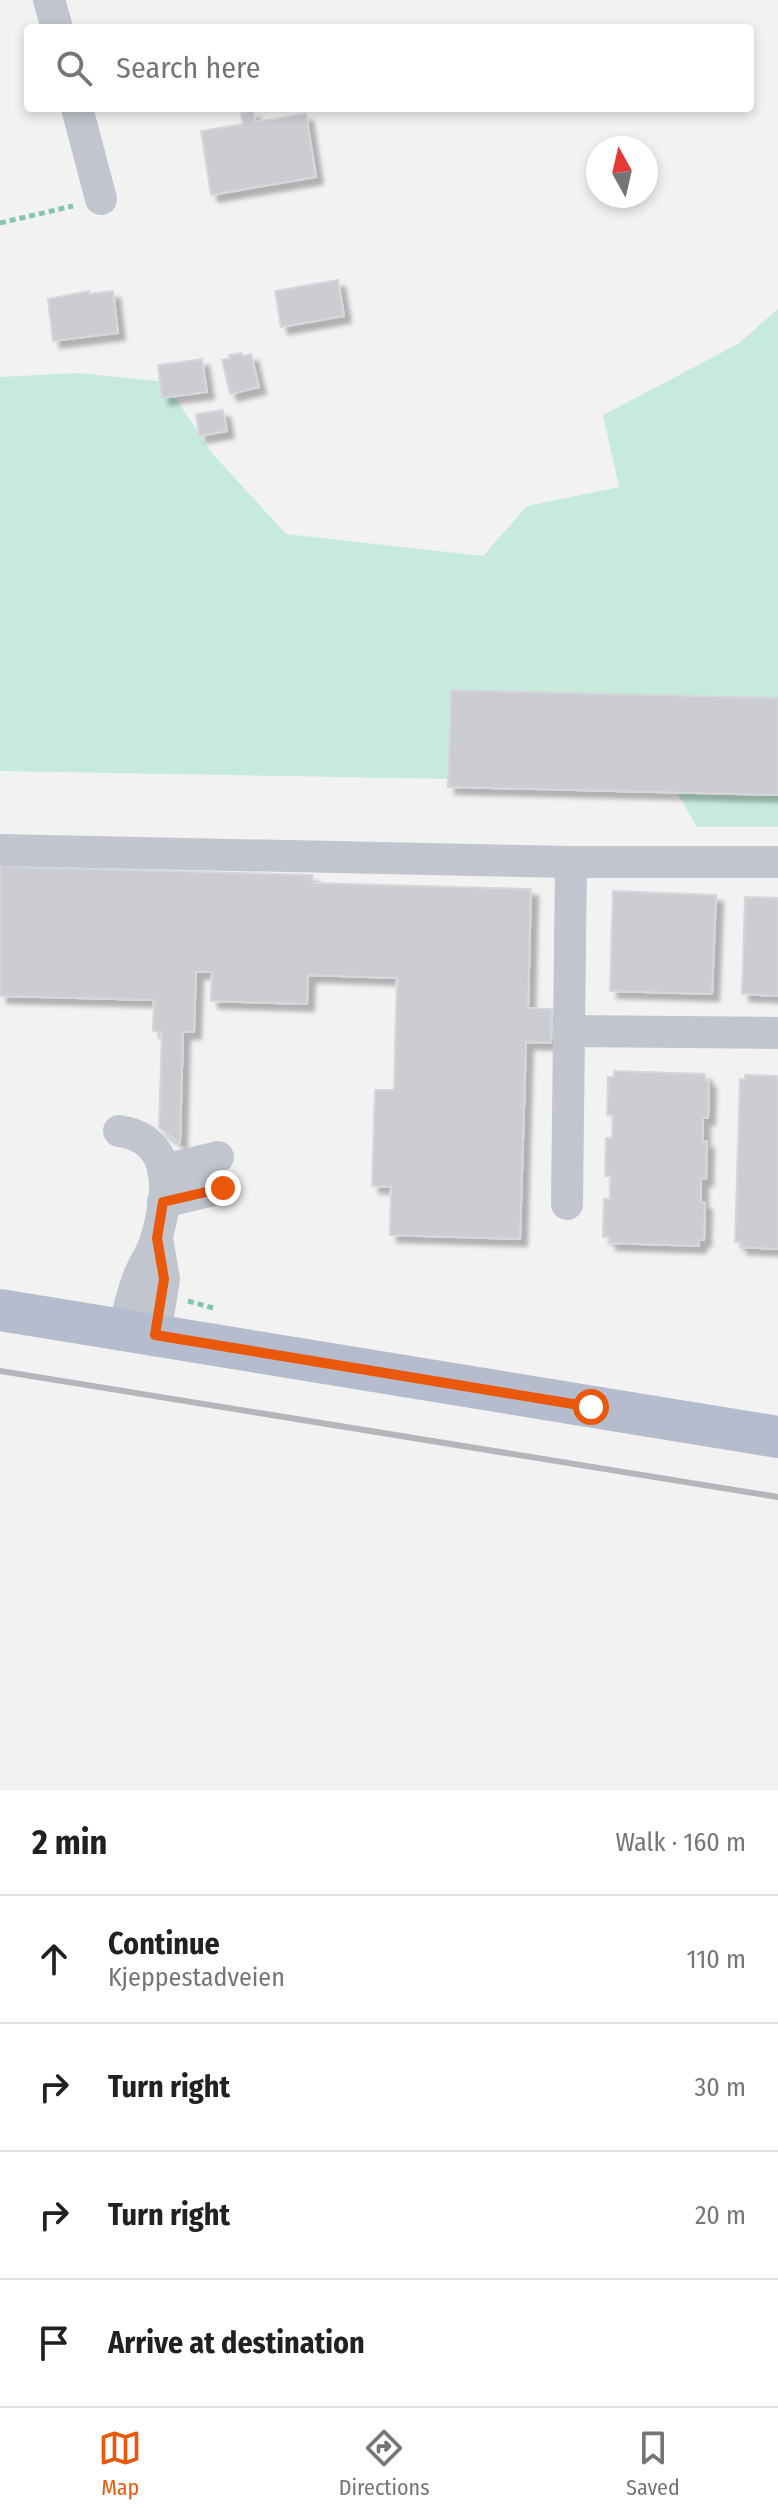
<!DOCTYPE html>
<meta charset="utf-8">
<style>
body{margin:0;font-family:"Fira Sans Condensed",sans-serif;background:#f2f2f2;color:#202124}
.compass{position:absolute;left:586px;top:136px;width:72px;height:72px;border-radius:50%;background:#fff;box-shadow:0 4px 12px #0003;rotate:352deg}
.stop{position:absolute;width:24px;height:24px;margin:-18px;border:6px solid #ea580c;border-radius:50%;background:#fff}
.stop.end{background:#ea580c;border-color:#fff;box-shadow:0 2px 8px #0008}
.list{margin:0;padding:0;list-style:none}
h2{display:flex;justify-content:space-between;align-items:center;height:104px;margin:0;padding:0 32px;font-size:34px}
h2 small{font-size:26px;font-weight:400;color:#757577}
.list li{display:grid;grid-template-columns:52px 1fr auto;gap:24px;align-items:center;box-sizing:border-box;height:128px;padding:0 32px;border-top:2px solid #e0e0e0}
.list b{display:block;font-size:30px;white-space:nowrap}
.list p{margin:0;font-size:26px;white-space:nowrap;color:#757577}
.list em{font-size:26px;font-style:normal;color:#757577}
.icon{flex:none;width:44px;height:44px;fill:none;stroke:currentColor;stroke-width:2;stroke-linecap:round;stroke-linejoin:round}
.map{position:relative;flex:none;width:778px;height:1790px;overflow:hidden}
.search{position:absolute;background:#fff;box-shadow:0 4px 12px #0003;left:24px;right:24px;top:24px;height:88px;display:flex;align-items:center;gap:20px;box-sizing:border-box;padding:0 28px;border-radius:8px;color:#757577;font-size:30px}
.sheet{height:616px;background:#fff}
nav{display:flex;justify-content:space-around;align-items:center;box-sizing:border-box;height:112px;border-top:2px solid #e0e0e0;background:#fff;font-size:22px;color:#757577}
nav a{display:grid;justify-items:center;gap:4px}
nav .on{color:#ea580c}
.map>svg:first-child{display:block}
.green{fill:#c6ebdc}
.building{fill:#cccdd3;stroke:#d6d7dc;stroke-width:2;filter:url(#shadow)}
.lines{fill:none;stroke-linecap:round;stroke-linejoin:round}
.path{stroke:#81c6b1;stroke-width:5;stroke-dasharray:6 4;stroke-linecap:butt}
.minor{stroke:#c1c6ce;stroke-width:32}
.major{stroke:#b5bccd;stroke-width:42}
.rail{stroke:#b4b6bb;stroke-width:6}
.route{stroke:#ea580c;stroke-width:10}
</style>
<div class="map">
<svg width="778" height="1790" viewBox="0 0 778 1790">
<defs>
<filter id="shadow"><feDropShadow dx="7" dy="7" stdDeviation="2" flood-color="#0004"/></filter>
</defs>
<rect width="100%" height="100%" fill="#f3f2f2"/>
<polygon class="green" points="778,309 778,827 697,827 671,783 0,771 0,377 78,373 165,382 211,452 286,534 483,556 527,506 619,487 603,415 738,344"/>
<g class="building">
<polygon points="253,111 255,122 306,114 316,177 211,195 201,131 243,124 241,114"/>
<polygon points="338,280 344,316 281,327 275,291"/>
<polygon points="89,291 89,294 113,291 118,333 53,341 48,299"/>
<polygon points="242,353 243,356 251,354 259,387 230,394 222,360 230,358 229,355"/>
<polygon points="202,359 207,392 162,398 158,365"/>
<polygon points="223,410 227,431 199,436 196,414"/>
<polygon points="451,690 778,698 778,795 448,787"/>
<polygon points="0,866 312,875 312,883 531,889 528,1008 552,1009 551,1043 526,1042 520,1239 390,1235 391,1187 372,1186 375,1090 394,1090 397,978 308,975 307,1004 211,1001 212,972 196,972 194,1032 183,1032 180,1143 159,1128 162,1032 153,1031 154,1000 0,996"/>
<polygon points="613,891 716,895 712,994 610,991"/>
<polygon points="745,897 778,898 778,996 742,994"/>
<polygon points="614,1071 705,1074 705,1080 709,1080 708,1118 703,1118 703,1141 707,1141 706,1179 701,1179 701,1202 705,1203 704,1240 699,1240 699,1246 609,1243 609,1237 603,1237 604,1199 610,1199 610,1188 611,1176 605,1176 606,1138 612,1138 613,1115 607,1115 608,1077 614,1077"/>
<polygon points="745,1075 778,1076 778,1249 740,1247 740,1242 735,1242 740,1079 745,1080"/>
</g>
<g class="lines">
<g class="path">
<polyline points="0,223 73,206"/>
<polyline points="188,1301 213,1308"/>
</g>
<g class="minor">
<polyline points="49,0 57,28"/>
<polyline points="77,108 101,199"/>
<polyline points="0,850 571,862 778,862"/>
<polyline points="569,1031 778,1033"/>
<path d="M119,1131C175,1139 169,1193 157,1236C154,1250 144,1263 139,1276C132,1293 128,1312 124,1330"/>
<polyline points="163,1170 218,1157"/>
<polyline points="163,1202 223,1188"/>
<polyline points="567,1204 571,862"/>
<polyline points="155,1335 164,1279 157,1238"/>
</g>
<polyline class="major" points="0,1310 778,1437"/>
<polyline class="rail" points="0,1371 778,1497"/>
</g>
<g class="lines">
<polyline class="route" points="223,1188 163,1202 157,1238 164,1279 155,1335 591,1407"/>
</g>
</svg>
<svg class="compass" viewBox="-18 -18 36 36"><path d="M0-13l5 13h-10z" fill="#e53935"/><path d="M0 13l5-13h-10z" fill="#757577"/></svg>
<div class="stop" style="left:591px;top:1407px"></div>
<div class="stop end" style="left:223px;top:1188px"></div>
<div class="search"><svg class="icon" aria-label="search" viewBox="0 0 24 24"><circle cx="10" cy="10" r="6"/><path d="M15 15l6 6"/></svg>Search here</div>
</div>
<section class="sheet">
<h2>2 min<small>Walk · 160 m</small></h2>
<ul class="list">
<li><svg class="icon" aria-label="ahead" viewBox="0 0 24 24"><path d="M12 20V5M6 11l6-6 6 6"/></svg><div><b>Continue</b><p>Kjeppestadveien</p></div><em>110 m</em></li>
<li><svg class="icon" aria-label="right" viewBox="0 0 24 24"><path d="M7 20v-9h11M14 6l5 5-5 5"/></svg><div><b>Turn right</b></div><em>30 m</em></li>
<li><svg class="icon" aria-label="right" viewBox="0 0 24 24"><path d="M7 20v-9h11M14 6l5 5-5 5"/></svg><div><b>Turn right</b></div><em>20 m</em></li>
<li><svg class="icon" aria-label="arrive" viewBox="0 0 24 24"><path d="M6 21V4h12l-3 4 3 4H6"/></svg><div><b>Arrive at destination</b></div></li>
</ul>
</section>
<nav>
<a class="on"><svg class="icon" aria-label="map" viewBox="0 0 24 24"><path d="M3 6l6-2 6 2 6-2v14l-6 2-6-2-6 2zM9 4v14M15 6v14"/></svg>Map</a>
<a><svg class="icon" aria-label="directions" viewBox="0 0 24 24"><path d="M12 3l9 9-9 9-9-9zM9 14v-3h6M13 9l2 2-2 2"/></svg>Directions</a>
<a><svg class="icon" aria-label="saved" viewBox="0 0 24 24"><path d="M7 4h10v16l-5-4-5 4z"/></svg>Saved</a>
</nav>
